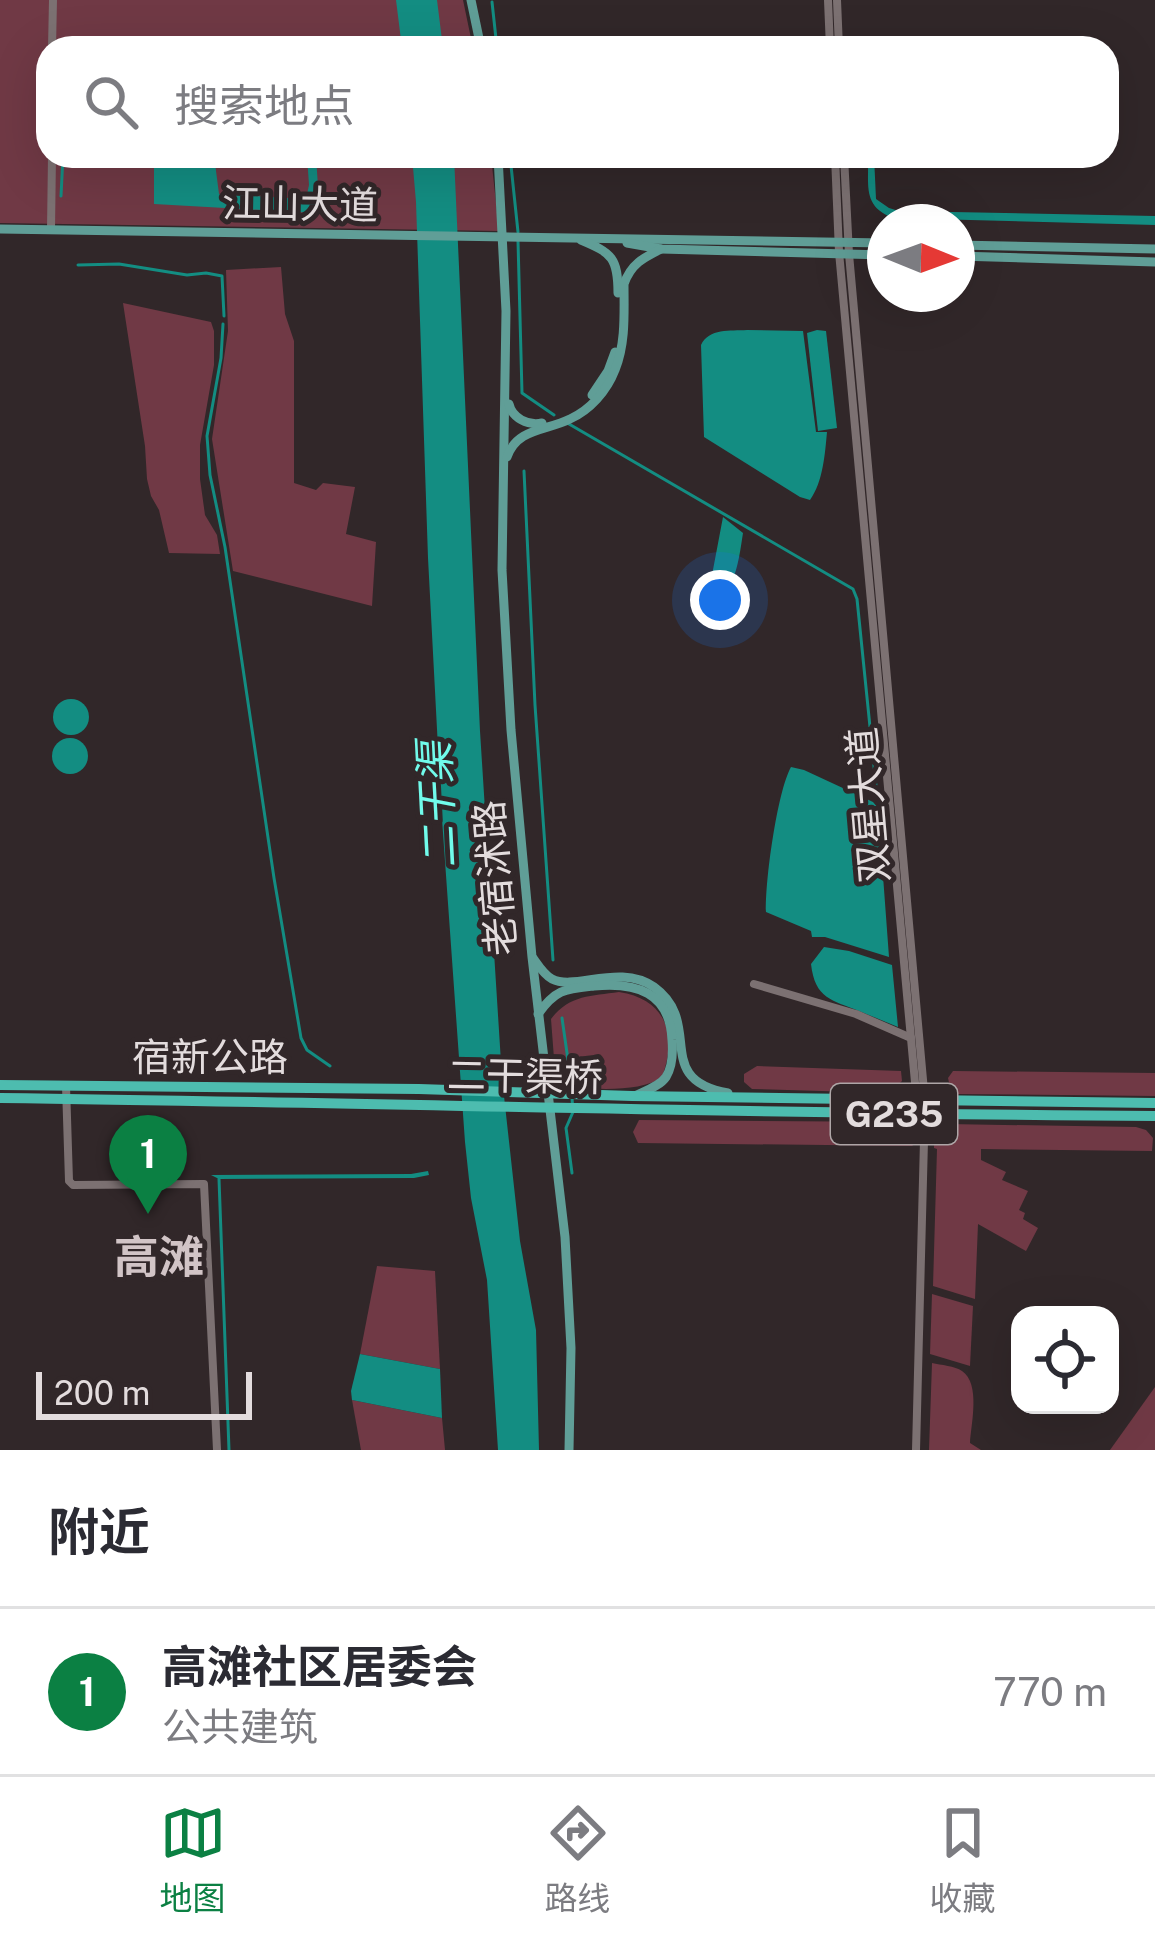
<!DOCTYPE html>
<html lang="zh">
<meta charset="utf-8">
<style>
body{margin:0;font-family:"Public Sans","Noto Sans SC",sans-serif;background:#f7f7f7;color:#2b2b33}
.controls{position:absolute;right:36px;bottom:36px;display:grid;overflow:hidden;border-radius:24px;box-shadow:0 12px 48px #0002}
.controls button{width:108px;height:108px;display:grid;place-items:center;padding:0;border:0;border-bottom:3px solid #e1e1e2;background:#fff;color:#2b2b33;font:60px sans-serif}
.compass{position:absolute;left:867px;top:204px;width:108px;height:108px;border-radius:50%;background:#fff;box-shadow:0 12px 48px #0002;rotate:91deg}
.scale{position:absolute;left:36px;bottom:30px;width:216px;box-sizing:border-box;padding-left:12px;border:6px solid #e3dcdd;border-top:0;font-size:33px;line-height:42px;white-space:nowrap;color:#e3dcdd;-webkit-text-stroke:9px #312729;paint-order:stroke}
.you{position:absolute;left:720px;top:600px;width:42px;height:42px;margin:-30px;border:9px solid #fff;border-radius:50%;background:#1a73e8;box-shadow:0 0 0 18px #1a73e833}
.badge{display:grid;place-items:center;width:78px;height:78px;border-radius:50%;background:#0b8043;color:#fff;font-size:39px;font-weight:700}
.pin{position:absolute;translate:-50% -99px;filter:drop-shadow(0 3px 6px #0008)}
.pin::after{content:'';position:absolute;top:63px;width:42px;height:36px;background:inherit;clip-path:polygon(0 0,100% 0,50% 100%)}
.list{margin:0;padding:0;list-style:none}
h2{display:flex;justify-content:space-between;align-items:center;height:156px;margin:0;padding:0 48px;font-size:51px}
h2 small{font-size:39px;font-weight:400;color:#7c7c81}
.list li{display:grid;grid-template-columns:78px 1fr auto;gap:36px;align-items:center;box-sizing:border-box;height:168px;padding:0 48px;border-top:3px solid #e1e1e2}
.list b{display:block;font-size:45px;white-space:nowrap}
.list p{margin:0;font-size:39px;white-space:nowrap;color:#7c7c81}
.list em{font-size:39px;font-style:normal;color:#7c7c81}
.icon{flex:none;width:66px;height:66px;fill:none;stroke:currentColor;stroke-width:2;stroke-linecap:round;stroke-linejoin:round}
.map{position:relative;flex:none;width:1155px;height:1450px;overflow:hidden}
.search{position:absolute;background:#fff;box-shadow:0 12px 48px #0002;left:36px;right:36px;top:36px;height:132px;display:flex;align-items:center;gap:30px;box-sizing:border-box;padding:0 42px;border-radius:36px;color:#7c7c81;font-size:45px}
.sheet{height:324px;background:#fff}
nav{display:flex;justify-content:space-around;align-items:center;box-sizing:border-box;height:168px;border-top:3px solid #e1e1e2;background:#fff;font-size:33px;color:#7c7c81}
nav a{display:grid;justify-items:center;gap:6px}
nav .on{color:#0b8043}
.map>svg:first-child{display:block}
.green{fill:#703945}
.water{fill:#138d82}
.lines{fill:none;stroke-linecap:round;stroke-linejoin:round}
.stream{stroke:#138d82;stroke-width:3}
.minor{stroke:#7c7172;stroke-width:8}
.major{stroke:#609e97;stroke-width:9}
.highway{stroke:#4dbcaf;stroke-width:10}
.labels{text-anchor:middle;stroke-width:10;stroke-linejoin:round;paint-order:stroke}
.shield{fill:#312729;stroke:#aea6a7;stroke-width:3}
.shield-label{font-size:36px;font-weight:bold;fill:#e3dcdd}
.street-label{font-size:39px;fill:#e3dcdd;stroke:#312729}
.water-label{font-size:42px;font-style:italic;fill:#71fbeb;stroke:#312729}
.quarter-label{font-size:45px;font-weight:bold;fill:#d1c4c6;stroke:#312729}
</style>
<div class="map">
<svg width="1155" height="1450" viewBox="0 0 1155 1450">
<rect width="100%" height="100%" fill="#312729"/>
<g class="green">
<polygon points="0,0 463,0 473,48 48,48 48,156 491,156 499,231 0,223"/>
<polygon points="281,267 285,314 294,341 294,483 316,490 323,483 355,487 346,534 376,542 372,606 233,571 212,439 228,331 226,270"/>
<polygon points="123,303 211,322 214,331 214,365 200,445 200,479 205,515 217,535 220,554 169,553 159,510 151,496 147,479 145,446"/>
<path d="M619,992C666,999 678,1035 662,1077C639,1094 584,1089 556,1085L551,1019C569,995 591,996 619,992Z"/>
<polygon points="757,1066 901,1071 902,1081 889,1093 752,1089 744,1082 744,1074"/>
<polygon points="953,1071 1155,1073 1155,1096 958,1094 950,1087 948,1078"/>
<polygon points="639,1120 913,1122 917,1128 917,1142 912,1146 638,1143 633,1132"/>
<path d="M947,1124L1136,1127L1146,1130L1153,1138L1152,1151L981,1149V1160L1006,1172L1002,1180L1028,1191L1019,1210L1025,1213L1023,1219L1038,1228L1026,1251L978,1224L975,1299L933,1286L937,1149L934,1148C934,1136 937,1131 947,1124Z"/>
<polygon points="377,1266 435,1271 440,1369 360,1354"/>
<polygon points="932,1294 973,1306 970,1366 930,1354"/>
<path d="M932,1363C941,1365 955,1366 962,1371C981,1384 971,1424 970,1443L981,1450H929Z"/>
<polygon points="1155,1387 1155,1450 1110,1450"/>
<polygon points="352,1400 442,1418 445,1450 361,1450"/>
</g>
<g class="water">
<polygon points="396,0 437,0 443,48 402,48"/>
<polygon points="307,156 316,156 319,202 315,213 154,204 154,167 158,164 215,163 219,194 306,199 309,185"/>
<polygon points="412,156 454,156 480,731 502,1078 520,1241 536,1330 539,1450 498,1450 487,1280 471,1198 465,1142 441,805 428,558 416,202"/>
<path d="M868,156H874L876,199L889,208L899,211L1155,216V225L893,218C862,206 869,185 868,156Z"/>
<path d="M747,330L803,331L816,432H827C825,454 823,482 810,500L800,497L704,437L701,345C709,328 730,331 747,330Z"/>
<polygon points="817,330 826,331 837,428 818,431 807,333"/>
<path d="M723,517L743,533C741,546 738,569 732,581H723L712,575Z"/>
<circle cx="71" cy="717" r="18"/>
<circle cx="70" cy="756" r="18"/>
<path d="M791,767L804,770L873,802L878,808L889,957L825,937H812L811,931L766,912C765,882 777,792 791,767Z"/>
<path d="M824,947L849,951L892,965L898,1027C885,1022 872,1016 859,1011C832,1000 815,999 811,964Z"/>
<polygon points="428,1171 429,1175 414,1178 219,1179 211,1175 411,1174"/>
<polygon points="360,1354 440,1369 442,1418 352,1400 351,1391"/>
</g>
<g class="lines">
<g class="stream">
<polyline points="492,2 497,48"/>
<polyline points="68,48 79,48"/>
<polyline points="114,48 118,38 137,39"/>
<polyline points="510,156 518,232"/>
<polyline points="61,196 63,156"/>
<polyline points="518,241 522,393 554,415"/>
<polyline points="78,265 119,264 187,275 206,273 222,276 224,316"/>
<polyline points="223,324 221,358 207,436 210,475 225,547 274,878 301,1038 307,1050 330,1066"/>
<polyline points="569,424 853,589 857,599 876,786"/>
<polyline points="524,471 535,705 553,960"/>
<polyline points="562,1018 572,1088"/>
<polyline points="572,1173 566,1128 573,1112 572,1098"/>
<polyline points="219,1179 229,1450"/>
</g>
<g class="minor">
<polyline points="828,0 830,48"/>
<polyline points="837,0 839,48"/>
<polyline points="52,48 53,0"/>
<polyline points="835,156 839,252 918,1115"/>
<polyline points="844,156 849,254 925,1102 916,1450"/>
<polyline points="51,229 52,156"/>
<polyline points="754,984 856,1014 911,1038"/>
<polyline points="66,1086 69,1181 73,1185 204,1184 217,1450"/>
</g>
<g class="major">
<polyline points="471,0 481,48"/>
<polyline points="498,156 506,311 502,570 511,730 532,957 565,1237 571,1348 569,1450"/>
<polyline points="0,229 885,243"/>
<path d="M581,240C612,253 618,258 618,293"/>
<polyline points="627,243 661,249 885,255"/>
<polyline points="957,245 1155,249"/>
<polyline points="957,256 1155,262"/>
<polyline points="592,395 608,371 615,352"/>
<path d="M509,404C512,418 528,426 542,423"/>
<path d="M507,457C517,428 546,431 570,419C590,410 607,391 615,370C626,343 624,313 624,284C631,264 643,258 661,249"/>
<path d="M533,958C538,965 544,975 552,979C575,991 620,963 654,987C705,1024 651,1079 728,1093"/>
<path d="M538,1014C556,989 565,989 594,986C636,982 670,992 672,1040C673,1052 673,1066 666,1077C660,1086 645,1091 635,1096"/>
</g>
<g class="highway">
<polyline points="0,1085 419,1089 632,1096 1155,1103"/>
<path d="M0,1098C385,1103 770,1114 1155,1116"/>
</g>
</g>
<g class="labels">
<rect class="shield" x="831" y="1084" width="126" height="60" rx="9"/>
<g class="shield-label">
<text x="894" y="1127">G235</text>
</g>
<g class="street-label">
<text transform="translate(300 204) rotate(1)" y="14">江山大道</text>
<text transform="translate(868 805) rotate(-95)" y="14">双星大道</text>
<text transform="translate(495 878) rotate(-95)" y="14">老宿沭路</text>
<text x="210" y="1071">宿新公路</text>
<text transform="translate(525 1076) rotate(1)" y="14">二干渠桥</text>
</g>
<g class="water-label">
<text transform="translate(437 805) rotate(-93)" y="15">二干渠</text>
</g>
<g class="quarter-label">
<text x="159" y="1273">高滩</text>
</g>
</g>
</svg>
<div class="controls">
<button><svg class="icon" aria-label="locate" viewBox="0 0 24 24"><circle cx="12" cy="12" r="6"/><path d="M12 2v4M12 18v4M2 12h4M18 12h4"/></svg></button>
</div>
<svg class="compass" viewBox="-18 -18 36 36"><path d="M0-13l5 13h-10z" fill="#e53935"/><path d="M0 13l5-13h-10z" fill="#7c7c81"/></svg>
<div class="scale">200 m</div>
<div class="you"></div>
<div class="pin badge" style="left:148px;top:1214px">1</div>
<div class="search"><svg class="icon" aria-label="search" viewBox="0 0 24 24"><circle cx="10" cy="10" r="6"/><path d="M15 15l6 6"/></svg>搜索地点</div>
</div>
<section class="sheet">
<h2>附近<small></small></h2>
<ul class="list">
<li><span class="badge">1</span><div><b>高滩社区居委会</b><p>公共建筑</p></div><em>770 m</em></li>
</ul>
</section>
<nav>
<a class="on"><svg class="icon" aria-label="map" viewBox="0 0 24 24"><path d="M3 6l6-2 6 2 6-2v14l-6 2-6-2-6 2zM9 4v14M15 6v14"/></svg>地图</a>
<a><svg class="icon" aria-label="directions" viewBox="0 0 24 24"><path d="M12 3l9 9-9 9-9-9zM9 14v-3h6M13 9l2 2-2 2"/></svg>路线</a>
<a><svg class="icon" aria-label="saved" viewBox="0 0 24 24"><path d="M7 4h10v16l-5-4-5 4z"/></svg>收藏</a>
</nav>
